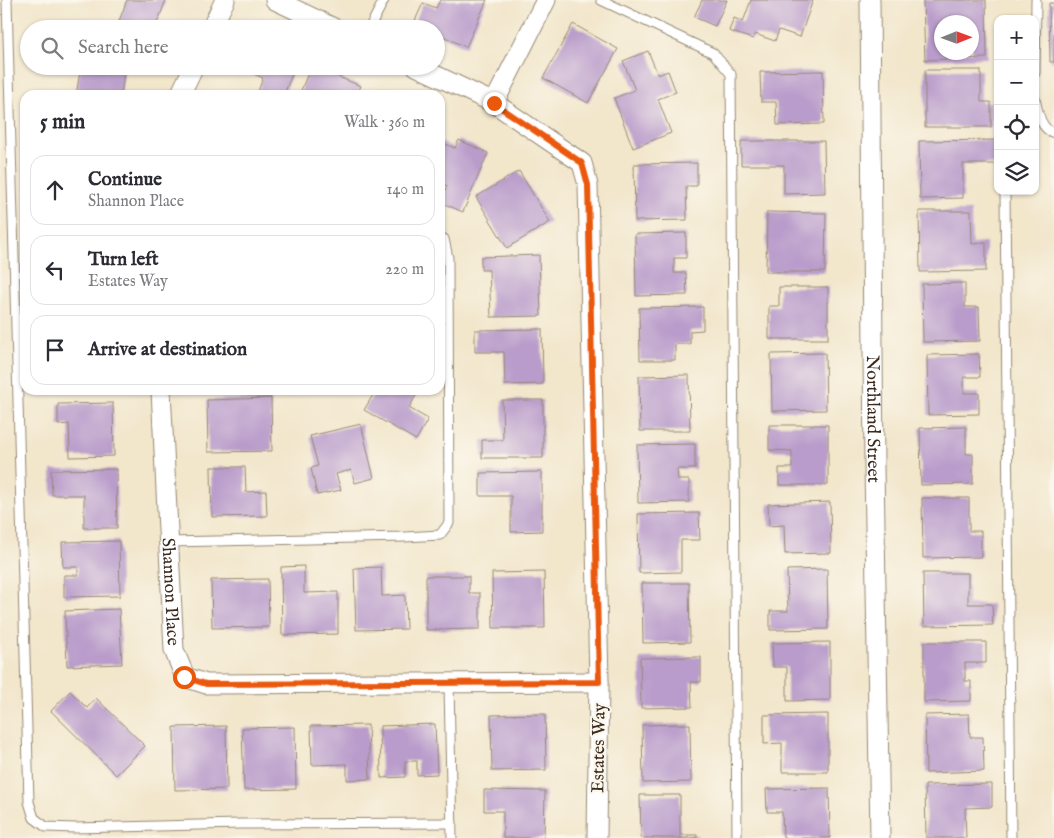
<!DOCTYPE html>
<meta charset="utf-8">
<style>
body{margin:0;font-family:"IM FELL English",serif;background:#f2f2f3;color:#2b2b33}
.controls{position:absolute;right:15px;top:15px;display:grid;overflow:hidden;border-radius:10px;box-shadow:0 1px 4px #0004}
.controls button{width:45px;height:45px;display:grid;place-items:center;padding:0;border:0;border-bottom:1px solid #e1e1e2;background:#fff;color:#2b2b33;font:25px sans-serif}
.compass{position:absolute;left:934px;top:15px;width:45px;height:45px;border-radius:50%;background:#fff;box-shadow:0 1px 4px #0004;rotate:89deg}
.stop{position:absolute;width:15px;height:15px;margin:-11px;border:4px solid #ea580c;border-radius:50%;background:#fff}
.stop.end{background:#ea580c;border-color:#fff;box-shadow:0 1px 5px #0008}
.list{margin:0;padding:0;list-style:none}
h2{display:flex;justify-content:space-between;align-items:center;height:65px;margin:0;padding:0 20px;font-size:21px}
h2 small{font-size:16px;font-weight:400;color:#7c7c81}
.list li{display:grid;grid-template-columns:32px 1fr auto;gap:15px;align-items:center;box-sizing:border-box;height:70px;margin:0 10px 10px;padding:0 10px;border:1px solid #e1e1e2;border-radius:15px}
.list b{display:block;font-size:19px;white-space:nowrap}
.list p{margin:0;font-size:16px;white-space:nowrap;color:#7c7c81}
.list em{font-size:16px;font-style:normal;color:#7c7c81}
.icon{flex:none;width:28px;height:28px;fill:none;stroke:currentColor;stroke-width:2;stroke-linecap:round;stroke-linejoin:round}
.map{position:relative;flex:none;width:1054px;height:838px;overflow:hidden}
.search{position:absolute;background:#fff;box-shadow:0 1px 4px #0004;left:20px;top:20px;width:425px;height:55px;display:flex;align-items:center;gap:12px;box-sizing:border-box;padding:0 18px;border-radius:28px;color:#7c7c81;font-size:19px}
.panel{position:absolute;background:#fff;box-shadow:0 1px 4px #0004;left:20px;top:90px;width:425px;height:305px;border-radius:15px}
.map>svg:first-child{display:block}
.building{fill:#b99ccb;fill-rule:evenodd}
.lines{fill:none;stroke-linecap:round;stroke-linejoin:round}
.service-casing{stroke:#968874;stroke-width:11}
.minor-casing{stroke:#968874;stroke-width:21}
.service{stroke:#fff;stroke-width:9}
.minor{stroke:#fff;stroke-width:19}
.route{stroke:#ea580c;stroke-width:6}
.labels{text-anchor:middle;stroke-width:4.5;stroke-linejoin:round;paint-order:stroke}
.street-label{font-size:18px;fill:#3b2a1e;stroke:#fbf7ec}
</style>
<div class="map">
<svg width="1054" height="838" viewBox="0 0 1054 838">
<rect width="100%" height="100%" fill="#fbf7ec"/>
<filter id="ink" filterUnits="userSpaceOnUse"><feTurbulence type="fractalNoise" baseFrequency=".02" numOctaves="2"/><feDisplacementMap in="SourceGraphic" scale="10" xChannelSelector="R" yChannelSelector="G"/><feConvolveMatrix kernelMatrix="1 2 1 2 8 2 1 2 1" color-interpolation-filters="sRGB"/></filter>
<filter id="wash" filterUnits="userSpaceOnUse"><feTurbulence type="fractalNoise" baseFrequency=".0096" numOctaves="4" result="noise"/><feDisplacementMap in="SourceGraphic" scale="20" xChannelSelector="R" yChannelSelector="G"/><feGaussianBlur stdDeviation="1.12" result="paint"/><feColorMatrix in="noise" values="0 0 0 0 0 0 0 0 0 0 0 0 0 0 0 0 0 1.4 0 .05"/><feComposite in="paint" operator="in"/></filter>
<g filter="url(#wash)">
<rect width="100%" height="100%" fill="#f2e6cb"/>
<g id="blocks">
<g class="building">
<polygon points="127,0 166,0 155,29 116,29"/>
<polygon points="440,0 487,0 466,47 436,33 436,29 426,29 414,23 423,3 436,8"/>
<polygon points="702,0 727,0 715,26 694,17"/>
<polygon points="751,0 813,0 800,37 779,30 775,41 755,34 753,39 729,31 734,18 743,22"/>
<path d="M923,0H986L987,58L925,60ZM942,22H972V52H942Z"/>
<polygon points="1049,3 1054,3 1054,62 1050,62"/>
<polygon points="573,24 618,49 588,103 543,78"/>
<polygon points="648,51 658,75 668,71 676,92 658,99 671,133 633,148 614,98 635,90 623,61"/>
<polygon points="81,66 125,66 121,95 76,95"/>
<polygon points="235,66 295,66 284,95 260,95 257,94 263,78"/>
<polygon points="311,66 361,86 357,95 299,95"/>
<polygon points="925,70 981,70 981,102 991,102 991,127 925,127"/>
<polygon points="823,71 824,124 777,125 776,102 761,102 760,72"/>
<polygon points="459,140 488,153 463,212 440,202 447,186 440,182 440,142 455,148"/>
<polygon points="998,140 998,164 963,164 963,198 920,199 919,141"/>
<polygon points="741,141 824,141 825,193 784,194 784,165 741,165"/>
<polygon points="697,163 697,186 686,186 687,220 635,221 634,164"/>
<polygon points="519,171 550,222 507,248 476,197"/>
<polygon points="919,211 971,211 972,244 986,243 986,271 920,272"/>
<polygon points="767,212 826,213 825,272 766,272"/>
<polygon points="686,233 686,258 674,258 674,273 686,273 687,295 636,296 635,234"/>
<polygon points="539,255 541,316 491,317 489,270 481,270 481,257"/>
<polygon points="965,283 965,307 979,307 980,341 923,342 922,284"/>
<polygon points="779,287 828,287 828,339 769,339 769,306 779,306"/>
<polygon points="703,307 703,330 690,331 690,344 675,344 675,360 640,360 639,308"/>
<polygon points="542,329 543,384 505,385 504,352 475,352 475,330"/>
<polygon points="825,353 826,410 772,411 771,354"/>
<polygon points="979,354 980,377 964,377 964,393 979,393 979,414 928,415 927,355"/>
<polygon points="689,375 690,431 640,431 639,376"/>
<polygon points="376,390 419,390 409,408 428,419 416,440 364,410"/>
<polygon points="271,398 272,451 208,452 207,400"/>
<polygon points="502,400 543,400 543,458 482,458 482,440 503,440"/>
<polygon points="113,403 114,456 70,457 69,424 58,425 58,404"/>
<polygon points="361,424 374,478 355,483 351,470 336,474 341,490 317,495 311,468 318,466 310,436"/>
<polygon points="769,425 828,425 828,485 779,485 779,468 792,468 792,451 769,450"/>
<polygon points="966,427 966,454 973,454 973,484 921,485 920,428"/>
<polygon points="695,444 695,469 677,469 678,480 689,480 689,502 638,503 637,445"/>
<polygon points="211,467 245,467 246,492 266,491 267,516 212,517"/>
<polygon points="116,469 117,528 84,528 84,495 52,495 51,470"/>
<polygon points="542,472 542,531 511,532 511,496 480,496 480,473"/>
<polygon points="922,498 969,498 969,531 981,531 981,557 923,558"/>
<polygon points="830,502 831,553 785,554 784,525 769,526 768,504"/>
<polygon points="699,513 700,540 681,540 681,572 639,573 638,514"/>
<polygon points="119,541 120,596 64,597 64,575 78,575 78,567 63,567 62,542"/>
<polygon points="304,566 304,593 338,592 338,634 282,635 281,567"/>
<polygon points="381,567 382,596 405,595 406,629 356,630 354,568"/>
<polygon points="827,569 828,629 770,630 770,611 788,611 787,570"/>
<polygon points="544,572 545,628 493,628 492,573"/>
<polygon points="923,573 968,573 968,604 992,604 993,625 924,626"/>
<polygon points="426,576 469,576 469,593 480,593 480,629 426,630"/>
<polygon points="268,579 269,627 212,628 211,580"/>
<polygon points="642,583 689,583 690,642 643,643"/>
<polygon points="119,609 122,664 67,666 65,611"/>
<polygon points="830,642 830,700 787,701 787,667 773,667 772,643"/>
<polygon points="924,642 986,642 986,663 965,663 965,681 971,681 971,701 924,702"/>
<polygon points="701,657 701,682 691,682 692,707 641,708 640,658"/>
<polygon points="70,691 87,708 96,698 145,746 116,775 51,711"/>
<polygon points="545,714 546,770 492,771 491,715"/>
<polygon points="828,714 828,772 782,772 782,743 764,744 764,715"/>
<polygon points="969,714 970,737 983,737 984,771 926,773 925,715"/>
<polygon points="435,724 437,774 417,775 417,761 405,761 405,777 381,778 380,726"/>
<polygon points="690,724 691,782 643,783 642,725"/>
<polygon points="368,725 370,779 347,780 347,764 312,765 311,726"/>
<polygon points="226,726 227,789 175,790 174,727"/>
<polygon points="295,727 296,789 244,790 242,728"/>
<polygon points="992,784 992,807 965,808 966,838 926,838 925,785"/>
<polygon points="829,788 830,838 783,838 782,812 767,812 766,789"/>
<polygon points="484,790 545,791 544,838 503,838 503,811 484,811"/>
<polygon points="640,795 680,795 680,835 697,835 697,838 641,838"/>
</g>
</g>
</g>
<g filter="url(#ink)">
<use href="#blocks" fill-opacity="0" stroke="#968874" stroke-width="1"/>
<g class="lines">
<g class="service-casing">
<g id="service">
<polyline points="7,0 29,802 34,818 46,827 75,828 240,824 452,823"/>
<polyline points="601,0 713,53 731,74 737,838"/>
<polyline points="369,29 384,0"/>
<polyline points="1035,73 1036,0"/>
<path d="M1035,99C1038,111 1040,129 1054,133"/>
<polyline points="1005,191 1011,838"/>
<polyline points="169,542 405,537 440,535 449,523 448,258 444,239 440,237"/>
<polyline points="449,683 452,838"/>
</g>
</g>
<g class="minor-casing">
<g id="minor">
<polyline points="275,0 336,29"/>
<path id="s1" d="M870,0L874,465L880,838"/>
<polyline points="211,29 225,0"/>
<polyline points="416,66 494,103 582,163 588,185 599,682 597,838"/>
<polyline points="180,95 194,66"/>
<polyline points="494,103 546,0"/>
<path id="s2" d="M161,390L174,650L185,677L206,684L599,682"/>
</g>
</g>
<use href="#service" class="service"/>
<use href="#minor" class="minor"/>
</g>
</g>
<g class="lines" filter="url(#ink)">
<polyline class="route" points="184,677 206,684 599,682 588,185 582,163 494,103"/>
</g>
<g class="labels">
<g class="street-label">
<text dy="6" stroke="none"><textPath href="#s1" startOffset="419">Northland Street</textPath></text>
<text dy="6" stroke="none"><textPath href="#s2" startOffset="202">Shannon Place</textPath></text>
<text transform="translate(598 748) rotate(-89)" y="6">Estates Way</text>
</g>
</g>
</svg>
<div class="controls">
<button>+</button>
<button>−</button>
<button><svg class="icon" aria-label="locate" viewBox="0 0 24 24"><circle cx="12" cy="12" r="6"/><path d="M12 2v4M12 18v4M2 12h4M18 12h4"/></svg></button>
<button><svg class="icon" aria-label="layers" viewBox="0 0 24 24"><path d="M12 4l9 5-9 5-9-5zM3 14l9 5 9-5"/></svg></button>
</div>
<svg class="compass" viewBox="-18 -18 36 36"><path d="M0-13l5 13h-10z" fill="#e53935"/><path d="M0 13l5-13h-10z" fill="#7c7c81"/></svg>
<div class="stop" style="left:184px;top:677px"></div>
<div class="stop end" style="left:494px;top:103px"></div>
<div class="search"><svg class="icon" aria-label="search" viewBox="0 0 24 24"><circle cx="10" cy="10" r="6"/><path d="M15 15l6 6"/></svg>Search here</div>
<section class="panel">
<h2>5 min<small>Walk · 360 m</small></h2>
<ul class="list">
<li><svg class="icon" aria-label="ahead" viewBox="0 0 24 24"><path d="M12 20V5M6 11l6-6 6 6"/></svg><div><b>Continue</b><p>Shannon Place</p></div><em>140 m</em></li>
<li><svg class="icon" aria-label="left" viewBox="0 0 24 24"><path d="M17 20v-9H6M10 6l-5 5 5 5"/></svg><div><b>Turn left</b><p>Estates Way</p></div><em>220 m</em></li>
<li><svg class="icon" aria-label="arrive" viewBox="0 0 24 24"><path d="M6 21V4h12l-3 4 3 4H6"/></svg><div><b>Arrive at destination</b></div></li>
</ul>
</section>
</div>
